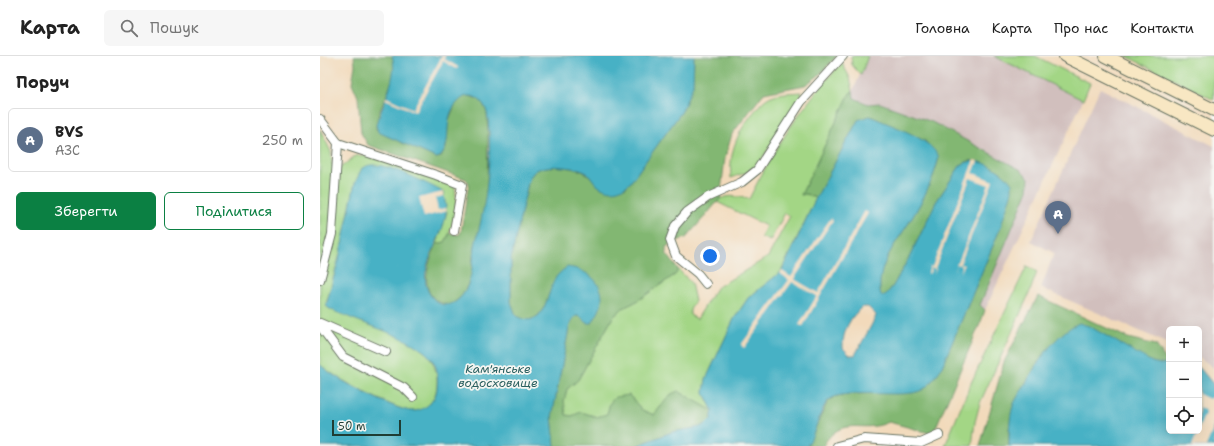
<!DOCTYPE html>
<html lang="uk">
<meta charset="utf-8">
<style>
body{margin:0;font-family:"Shantell Sans",sans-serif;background:#f6f6f6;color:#222}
.controls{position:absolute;right:12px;bottom:12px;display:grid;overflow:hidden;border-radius:6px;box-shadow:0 4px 16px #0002}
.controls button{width:36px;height:36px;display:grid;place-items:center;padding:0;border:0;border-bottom:1px solid #e0e0e0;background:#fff;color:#222;font:20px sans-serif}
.scale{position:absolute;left:12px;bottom:10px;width:69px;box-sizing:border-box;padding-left:4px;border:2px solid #1f3d34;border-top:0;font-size:11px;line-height:14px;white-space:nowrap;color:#1f3d34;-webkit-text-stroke:3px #f6f6f2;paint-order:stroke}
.you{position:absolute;left:390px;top:200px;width:14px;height:14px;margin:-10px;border:3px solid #fff;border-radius:50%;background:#1a73e8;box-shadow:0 0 0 6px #1a73e833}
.badge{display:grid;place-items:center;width:26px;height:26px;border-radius:50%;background:#0b8043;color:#fff;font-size:13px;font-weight:700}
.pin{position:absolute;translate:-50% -33px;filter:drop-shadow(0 1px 2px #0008)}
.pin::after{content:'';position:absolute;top:21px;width:14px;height:12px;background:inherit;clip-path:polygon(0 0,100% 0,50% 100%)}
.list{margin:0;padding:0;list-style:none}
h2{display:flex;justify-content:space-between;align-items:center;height:52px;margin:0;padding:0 16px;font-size:17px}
h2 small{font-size:13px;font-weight:400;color:#767676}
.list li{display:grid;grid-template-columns:26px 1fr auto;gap:12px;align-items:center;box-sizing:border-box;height:64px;margin:0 8px 8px;padding:0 8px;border:1px solid #e0e0e0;border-radius:6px}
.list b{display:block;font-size:15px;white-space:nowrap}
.list p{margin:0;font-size:13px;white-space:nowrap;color:#767676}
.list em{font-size:13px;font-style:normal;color:#767676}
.actions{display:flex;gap:8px;padding:12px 16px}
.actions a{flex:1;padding:9px 0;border:1px solid #0b8043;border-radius:6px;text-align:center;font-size:14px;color:#0b8043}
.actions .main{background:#0b8043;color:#fff}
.icon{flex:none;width:22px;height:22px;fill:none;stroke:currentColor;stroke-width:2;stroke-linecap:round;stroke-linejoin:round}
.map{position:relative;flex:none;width:894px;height:390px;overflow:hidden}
header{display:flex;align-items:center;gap:24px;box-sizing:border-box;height:56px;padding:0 20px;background:#fff;border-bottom:1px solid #e0e0e0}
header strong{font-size:19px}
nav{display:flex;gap:22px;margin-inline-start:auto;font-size:14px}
.search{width:280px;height:36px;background:#f6f6f6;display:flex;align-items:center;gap:10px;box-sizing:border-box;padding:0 14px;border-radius:6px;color:#767676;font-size:15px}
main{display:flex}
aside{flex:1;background:#fff}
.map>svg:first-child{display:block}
.industrial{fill:#d1bfbd}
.green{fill:#a3d685;stroke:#618a5c}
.forest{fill:#82b772;stroke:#507a53}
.water{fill:#47b1c5;stroke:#33777c;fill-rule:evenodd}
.pier{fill:#f2dabb}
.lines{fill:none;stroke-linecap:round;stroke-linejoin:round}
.street-casing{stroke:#697463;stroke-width:10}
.secondary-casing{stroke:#697463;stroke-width:14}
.street{stroke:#fff;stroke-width:8}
.secondary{stroke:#f8e7c3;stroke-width:12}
.labels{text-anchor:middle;stroke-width:3.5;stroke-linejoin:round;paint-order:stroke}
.water-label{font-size:12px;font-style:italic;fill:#2b6060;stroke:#f6f6f2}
</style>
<header>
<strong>Карта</strong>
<div class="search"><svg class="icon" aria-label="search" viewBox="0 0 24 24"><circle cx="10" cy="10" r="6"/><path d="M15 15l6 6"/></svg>Пошук</div>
<nav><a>Головна</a><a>Карта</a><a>Про нас</a><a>Контакти</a></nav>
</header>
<main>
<aside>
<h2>Поруч<small></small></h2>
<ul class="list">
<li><span class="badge" style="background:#5c6f8a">A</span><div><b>BVS</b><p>АЗС</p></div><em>250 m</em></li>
</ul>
<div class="actions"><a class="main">Зберегти</a><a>Поділитися</a></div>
</aside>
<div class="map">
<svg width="894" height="390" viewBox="0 0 894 390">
<rect width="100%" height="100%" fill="#f6f6f2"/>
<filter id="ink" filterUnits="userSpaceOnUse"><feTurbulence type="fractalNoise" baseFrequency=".025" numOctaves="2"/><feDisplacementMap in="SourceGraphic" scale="8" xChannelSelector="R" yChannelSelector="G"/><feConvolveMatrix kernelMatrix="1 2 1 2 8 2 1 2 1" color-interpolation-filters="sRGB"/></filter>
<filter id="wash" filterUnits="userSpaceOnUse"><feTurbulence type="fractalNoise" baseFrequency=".012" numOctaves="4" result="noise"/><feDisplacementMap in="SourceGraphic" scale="16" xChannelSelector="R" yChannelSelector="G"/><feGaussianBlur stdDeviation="0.9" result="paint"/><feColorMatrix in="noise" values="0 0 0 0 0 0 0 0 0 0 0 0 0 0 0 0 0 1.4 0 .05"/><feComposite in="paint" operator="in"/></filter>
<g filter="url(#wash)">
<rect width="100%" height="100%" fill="#f2dabb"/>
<g class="industrial">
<polygon points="548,0 674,0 763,44 665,254 660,249 709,122 701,114 612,66 560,47 548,48 534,42 533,35"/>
<polygon points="780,32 894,90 894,312 879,301 879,273 849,273 849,288 721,232 734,197 711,185"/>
</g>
<g class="green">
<polygon points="531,0 548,0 541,19 532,9"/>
<polygon points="674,0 715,0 770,27 763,44"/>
<polygon points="806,0 894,0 894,44"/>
<path d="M522,7L530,22L533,35L530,37L481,139L486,138L496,142L460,217L428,242L414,263L386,323L384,337L393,355L358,335L350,339L334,359L322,354L309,339L290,347L287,358L277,361L261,356L252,360L246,359L244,345L247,333L258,324L293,261L303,252L317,245L356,218L358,213L371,227L375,245L370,254V259L377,263L396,232L448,201L470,160L465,157L450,185L441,181L446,170L397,146C404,137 419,141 429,143C453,94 484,46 522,7Z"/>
<path d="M482,36L480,44L438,109L425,117L411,122C409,96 417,77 433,57C437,53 441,46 446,43C455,36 471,37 482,36Z"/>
<path d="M0,73L11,96L12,108L14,111L20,112L35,100L46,99L134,129C139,146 133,171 125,186L117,188L127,156L124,146L35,127L20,198L6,248L7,251C38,266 79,274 106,297C123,313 122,357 91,355C76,354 10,320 0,308Z"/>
<polygon points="707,210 717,216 709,238 660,347 655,366 652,390 625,390 651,327"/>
</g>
<g class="forest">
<path d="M34,0H72C82,24 56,49 56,73L59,76L116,102L121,101L126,92L128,66L135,49L143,41L149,40L161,44L167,56L168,80L167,129L163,158L153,198L151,222L142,240L131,249C96,246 106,209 117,188L125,186L130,177L139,179L141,176L149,127L146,123L48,89L41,77L38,41L32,27L35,9Z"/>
<path d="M374,0H517L498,20L485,29L444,37L412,78L405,102L400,143L366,182L356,185L346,191V197L358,213L356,218L317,245L303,252L293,261L258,324L247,333L244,345L246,359L252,360L261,356L277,361L287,358L290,347L295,341L309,339L322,354L334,359L350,339L358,335L393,355L391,363L386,368L380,371L352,376L316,390H235L232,361L249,272C254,258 257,256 267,267L281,250L280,235H230C225,252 217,272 196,260L191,246V202L208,127C210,121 212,116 219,113C229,108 258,111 267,118C271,120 275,126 278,129L305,132L310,127L362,55L373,29Z"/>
<path d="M533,35L534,42L548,48L560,47L612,66L701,114L709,122L708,134L660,249L665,254L662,263L613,378L569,366C542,379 522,357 503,390H487L508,345L516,340L534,338L586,336L621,313L680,173L681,116C667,109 653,98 640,110L616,146L590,200L573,230L565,240H562C559,236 560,230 560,225C563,200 579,183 592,162C603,144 614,122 619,101L605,85L550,60L538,64L496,142L486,138L481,139L530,37Z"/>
<path d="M718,240L808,282L836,289L848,307L840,308L832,306H718C700,338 687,351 689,390H660L684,306Z"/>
</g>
<g class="water">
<path d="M72,0H374L373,29L362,55L310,127C300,136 288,138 277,129C273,125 271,120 267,117C257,111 229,108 219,113C212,116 210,121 208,127L191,203V246L196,260C225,276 226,238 236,221C239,217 243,214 247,211C267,213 287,228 281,250C279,256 275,262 272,267H267C257,256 254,258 249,272L232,361L235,390H0V308C10,321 75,354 91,355C104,356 117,344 117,331C118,324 118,314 114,307C103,284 47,270 24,259C18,257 10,254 6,250L20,198L35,127L42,112C45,111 48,109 51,109C67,107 109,128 123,136C124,142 127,151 126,157C124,183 93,215 111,240C123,256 139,248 146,233C152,221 152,210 154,198C155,185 160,172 162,159C168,133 172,83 167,57C165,48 158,40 149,40C144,40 141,43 138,46C121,62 134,87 120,101L116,102L58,76L56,69C62,51 79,17 72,0Z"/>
<path d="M550,60C571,70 608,80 619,101C614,122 603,144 592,162C579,183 563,200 560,225C560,230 559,236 562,240H565L573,230L590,200L616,146L640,110C655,97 682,114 692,127V135L680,173L621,313C615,321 610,329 602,334C584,344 522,330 508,345C500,353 495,379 487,390H316L352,376L380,371L386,368L391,363L393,355L384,337L386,323L414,263L428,242L462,215L496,142L538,64ZM543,251H548L556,259C556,262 538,293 535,299H530L523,292C522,277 530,260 543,251Z"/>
<path d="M759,267L769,270L832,306L840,308L849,307V375H879V311L894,329V390H689C689,377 689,363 693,350C695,344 700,337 703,332C717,308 733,279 759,267Z"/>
</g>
<g class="pier">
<polygon points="122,0 125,0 124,3 138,11 137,13 123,5 95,56 65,43 66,41 93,53"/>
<polygon points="654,104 658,105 653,117 673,125 640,208 644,209 641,217 642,210 638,208 634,214 637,207 638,207 669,129 650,122 615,212 616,213 614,219 615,213 612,212 609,218 608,217 610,210 612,211"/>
<polygon points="123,136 123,140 115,142 118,154 126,152 127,155 104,161 99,142"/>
<polygon points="545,155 548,157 483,270 479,269 497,240 472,226 424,292 421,289 469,224 460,217 462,215 471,221 511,162 513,164 474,223 498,237"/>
<polygon points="879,338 889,343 894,341 894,371 886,390 872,390 886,355 879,351"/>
</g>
</g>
<g filter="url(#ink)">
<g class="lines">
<g class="street-casing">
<g id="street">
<polyline points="0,63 18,87 116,119 142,129 134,175"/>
<polyline points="0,224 12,178 18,87"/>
<polyline points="386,228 378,218 356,200 350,184 355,170 367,156 388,141 422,126 437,114 481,46 523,0"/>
<polyline points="0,267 66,296"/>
<polyline points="0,270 23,301 84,332 93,341"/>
<polyline points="517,390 544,383 601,387 619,379"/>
</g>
</g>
<g class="secondary-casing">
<g id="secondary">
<polyline points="745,0 894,74"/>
<polyline points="786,0 894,54"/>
</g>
</g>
<use href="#street" class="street"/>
<use href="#secondary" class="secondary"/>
</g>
</g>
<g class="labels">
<g class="water-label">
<text x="178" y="317">Кам'янське<tspan x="178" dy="14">водосховище</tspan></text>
</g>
</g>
</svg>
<div class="controls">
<button>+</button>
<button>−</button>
<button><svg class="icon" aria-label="locate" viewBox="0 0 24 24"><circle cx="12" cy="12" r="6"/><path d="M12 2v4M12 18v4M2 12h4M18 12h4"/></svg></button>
</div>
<div class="scale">50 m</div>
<div class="you"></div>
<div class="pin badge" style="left:738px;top:178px;background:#5c6f8a">A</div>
</div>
</main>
